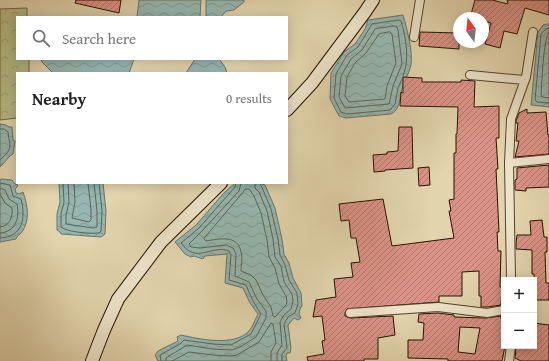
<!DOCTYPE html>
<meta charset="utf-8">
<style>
body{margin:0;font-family:"Gentium Book Plus",serif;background:#f2f2f2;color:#222}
.controls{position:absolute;right:12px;bottom:12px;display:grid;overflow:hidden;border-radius:0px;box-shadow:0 2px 10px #0003}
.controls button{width:36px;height:36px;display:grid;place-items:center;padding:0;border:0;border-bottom:1px solid #e0e0e0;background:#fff;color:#222;font:20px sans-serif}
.compass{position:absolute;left:453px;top:12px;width:36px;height:36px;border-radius:50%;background:#fff;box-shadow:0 2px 10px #0003;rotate:345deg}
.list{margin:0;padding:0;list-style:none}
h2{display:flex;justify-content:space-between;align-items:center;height:52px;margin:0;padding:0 16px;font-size:17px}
h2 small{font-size:13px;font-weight:400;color:#767676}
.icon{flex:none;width:22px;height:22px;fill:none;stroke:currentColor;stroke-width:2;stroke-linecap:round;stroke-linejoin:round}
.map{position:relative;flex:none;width:549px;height:361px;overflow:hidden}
.search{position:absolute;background:#fff;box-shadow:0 2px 10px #0003;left:16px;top:16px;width:272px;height:44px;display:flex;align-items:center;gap:10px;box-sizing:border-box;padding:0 14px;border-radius:0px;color:#767676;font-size:15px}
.panel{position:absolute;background:#fff;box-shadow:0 2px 10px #0003;left:16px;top:72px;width:272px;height:112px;border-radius:0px}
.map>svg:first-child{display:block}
.forest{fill:url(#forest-crowns);stroke:#6f6744}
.water{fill:url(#water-waves);stroke:#6a756a}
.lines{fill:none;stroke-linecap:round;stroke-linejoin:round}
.shore{stroke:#5e6458;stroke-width:1}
.building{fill:url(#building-hatch);stroke:#271201;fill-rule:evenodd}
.street-casing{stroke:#56422c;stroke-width:10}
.secondary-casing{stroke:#271201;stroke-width:14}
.street{stroke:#ece3c9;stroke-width:8}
.secondary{stroke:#ece3c9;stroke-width:12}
</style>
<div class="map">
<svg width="549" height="361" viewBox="0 0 549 361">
<defs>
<pattern id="forest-crowns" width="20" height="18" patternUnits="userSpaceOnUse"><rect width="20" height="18" fill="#b7bc87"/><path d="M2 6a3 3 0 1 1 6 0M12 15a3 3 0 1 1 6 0" fill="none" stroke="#9da173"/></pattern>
<pattern id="water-waves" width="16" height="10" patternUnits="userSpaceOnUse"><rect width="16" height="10" fill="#96b7b0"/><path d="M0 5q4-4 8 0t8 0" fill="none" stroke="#819c96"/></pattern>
<pattern id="building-hatch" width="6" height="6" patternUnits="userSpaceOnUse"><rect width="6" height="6" fill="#dc9387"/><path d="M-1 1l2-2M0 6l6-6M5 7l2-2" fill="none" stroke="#b2776c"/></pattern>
</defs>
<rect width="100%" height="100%" fill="#e2d4ac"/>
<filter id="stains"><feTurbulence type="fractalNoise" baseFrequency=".005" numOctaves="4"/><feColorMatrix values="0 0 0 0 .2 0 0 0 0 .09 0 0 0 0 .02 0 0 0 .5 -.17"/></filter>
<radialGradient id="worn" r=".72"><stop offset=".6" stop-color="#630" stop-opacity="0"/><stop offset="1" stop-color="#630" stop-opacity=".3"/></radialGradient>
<polygon class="forest" points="27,8 27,17 17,17 17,59 29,59 29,73 17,73 17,118 0,120 0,9"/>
<g class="water">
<polygon points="139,0 201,0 200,17 137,17"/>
<polygon points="206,0 244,0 244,2 234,10 226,11 221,17 206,17"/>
<path d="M403,15C407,29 413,51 411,65C409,74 404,81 402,89C399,98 401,109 391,114L346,118L339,116L330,99L331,73L344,52L355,44L365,29L368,20Z"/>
<polygon points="547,24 549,24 549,107 531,105 538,32 543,25"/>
<polygon points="41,59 134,59 129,73 53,73 42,62"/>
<polygon points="195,59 219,59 225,67 227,73 186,73"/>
<polygon points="0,124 6,125 9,127 12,127 13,140 15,141 13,154 10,156 0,167"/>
<path d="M1,179L12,180L15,184L18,185L17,187L15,189L16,193L19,194L23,192C28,206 30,220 22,232C20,235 17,235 16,239L0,242V180Z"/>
<polygon points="59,183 103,183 106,211 105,234 101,237 61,234 60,232 57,230 57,214 60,202"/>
<path d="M235,183H259L265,185L275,208L282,239L284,254L289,263L293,278L301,293L302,306L300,309L299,314L301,318L298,320L294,318L288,325L291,348L290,353H287L286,356L287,361H158L155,355L158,351L178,341L177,337L181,335C199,339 234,347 249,331C253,327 255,319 258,314L250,303L243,288L225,283L227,254L205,256L203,259L194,256L191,257L185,254L175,242L196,225L223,194Z"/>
</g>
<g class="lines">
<g class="shore">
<polygon points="395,26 397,27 398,30 402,64 393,86 389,104 345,108 339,97 341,76 351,59 362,50 375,29"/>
<polyline points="549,28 546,29 541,34 535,100 537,102 549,103"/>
<polygon points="390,32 392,34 396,63 387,86 385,99 349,102 345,96 347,77 355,63 366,53 379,34"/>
<path d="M549,33C543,39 542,84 541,95L542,97L549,98"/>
<path d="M402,79L398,88L395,104L390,110L347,114L341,112L334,98L336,74L347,55L358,47L372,24L399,20L401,21C406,38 410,60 403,76"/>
<path d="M0,129H4L8,132C10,148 13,148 0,160"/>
<path d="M0,183L10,185L13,196L21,199C26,218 23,237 0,238"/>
<path d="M63,183L64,202L61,214V227C67,232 90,234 99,233L101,231L102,211L99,183"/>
<polyline points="68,183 69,202 66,215 66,224 93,228 97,227 97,211 94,183"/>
<polyline points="74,183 75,202 72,218 89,222 91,220 91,210 88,183"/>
<polyline points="255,183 255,188 259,192 267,211 273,239 275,257 281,266 284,282 292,294 293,301 291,309 284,315 280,322 282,345 277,353 277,361"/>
<polyline points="260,183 271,209 278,239 280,255 285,265 289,280 297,293 298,304 295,313 288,317 284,324 287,348 282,354 282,361"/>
<path d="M0,188L5,190L9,199L17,204C20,217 16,232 0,233"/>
<path d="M246,189H249L254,196L261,213L267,240L269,257L275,268L279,284L286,296L287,302L286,305L275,317L273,316L271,307L263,295L256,280L251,275L241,271C241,265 243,258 241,252C238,234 218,239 206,241L204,239Z"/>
<path d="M0,194L5,203L12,208C13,217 10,226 0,227"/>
<path d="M161,361L160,355L180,344L184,340L213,344L231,345L251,334L261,314L253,301L246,285L229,280L231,255L229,251C211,244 197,265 181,243L199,228L235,187L236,183"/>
<polyline points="166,361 166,358 187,345 213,349 232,350 242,346 256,337 266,318 266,311 257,299 249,282 235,276 236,254 233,248 226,245 200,248 191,247 189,244 202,231 239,191 241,183"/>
<polyline points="172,361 189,352 213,355 231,356 237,355 259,342 271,323 273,324 276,343 271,352 271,361"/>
</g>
</g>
<g class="building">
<polygon points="76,0 121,0 119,13 75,3"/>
<polygon points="475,0 492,0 508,4 507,0 549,0 549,15 525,8 517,34 504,31 500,48 485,44 491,23 483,21 483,18 470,18"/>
<polygon points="420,32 459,33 459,49 419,46"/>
<polygon points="403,77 422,78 422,82 461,82 461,80 475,81 474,107 499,106 499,138 496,138 498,169 496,169 499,232 497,232 498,251 501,251 500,287 502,287 501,305 487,307 481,307 481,296 479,296 479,271 462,272 462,296 439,296 439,302 347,309 345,313 345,316 350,318 393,316 395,335 378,338 378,359 364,359 364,361 308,361 307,357 324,354 322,341 325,340 322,316 313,317 316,300 336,297 334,279 353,277 351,263 360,262 356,238 351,238 349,220 341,221 339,204 383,199 392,246 454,238 449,211 451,211 449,200 454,199 454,153 456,153 456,134 457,134 458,107 400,106 401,92 403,93"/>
<polygon points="527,109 527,113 546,112 548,135 549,135 549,154 515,157 519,141 516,141 518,123 516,123 516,121 519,113"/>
<polygon points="399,127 412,127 413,168 385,170 385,171 374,172 373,155 387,154 387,152 398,151"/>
<polygon points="549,165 549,187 526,188 526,191 515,190 515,180 517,179 517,168"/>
<polygon points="429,167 430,185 419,186 418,168"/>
<polygon points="542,220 544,237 547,237 547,252 545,252 546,283 549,283 549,300 534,300 534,274 532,274 532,250 516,249 516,243 517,235 531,235 530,221"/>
<path d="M438,313L454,315V317L486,318L501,316V319H504L503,334H504V346H505L502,361H448V359L408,358V340H423L424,323L418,322L419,314ZM460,327L480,328L475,354L458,352Z"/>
<polygon points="534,323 549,325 549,361 521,361 515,358 516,346 534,346"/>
</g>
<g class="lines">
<g class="street-casing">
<g id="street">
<polyline points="414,37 420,0"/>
<polyline points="470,75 524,80"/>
<polyline points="509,163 549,159"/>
<polyline points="511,280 509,163 511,119 526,77 533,32"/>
<polyline points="350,313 438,307 487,313 504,310"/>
<polyline points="509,361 511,346"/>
</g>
</g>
<g class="secondary-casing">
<g id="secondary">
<polyline points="287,110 312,83 365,12 373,0"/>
<polyline points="92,361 104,330 118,299 161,242 221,183"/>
</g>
</g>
<use href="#street" class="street"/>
<use href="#secondary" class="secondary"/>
</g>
<rect width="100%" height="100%" filter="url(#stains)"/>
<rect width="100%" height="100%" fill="url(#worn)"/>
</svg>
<div class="controls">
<button>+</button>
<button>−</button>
</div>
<svg class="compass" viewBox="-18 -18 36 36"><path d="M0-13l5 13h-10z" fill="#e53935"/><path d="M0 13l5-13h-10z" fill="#767676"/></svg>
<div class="search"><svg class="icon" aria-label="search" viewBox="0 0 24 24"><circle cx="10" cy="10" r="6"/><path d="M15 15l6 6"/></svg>Search here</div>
<section class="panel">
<h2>Nearby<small>0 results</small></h2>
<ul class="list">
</ul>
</section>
</div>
